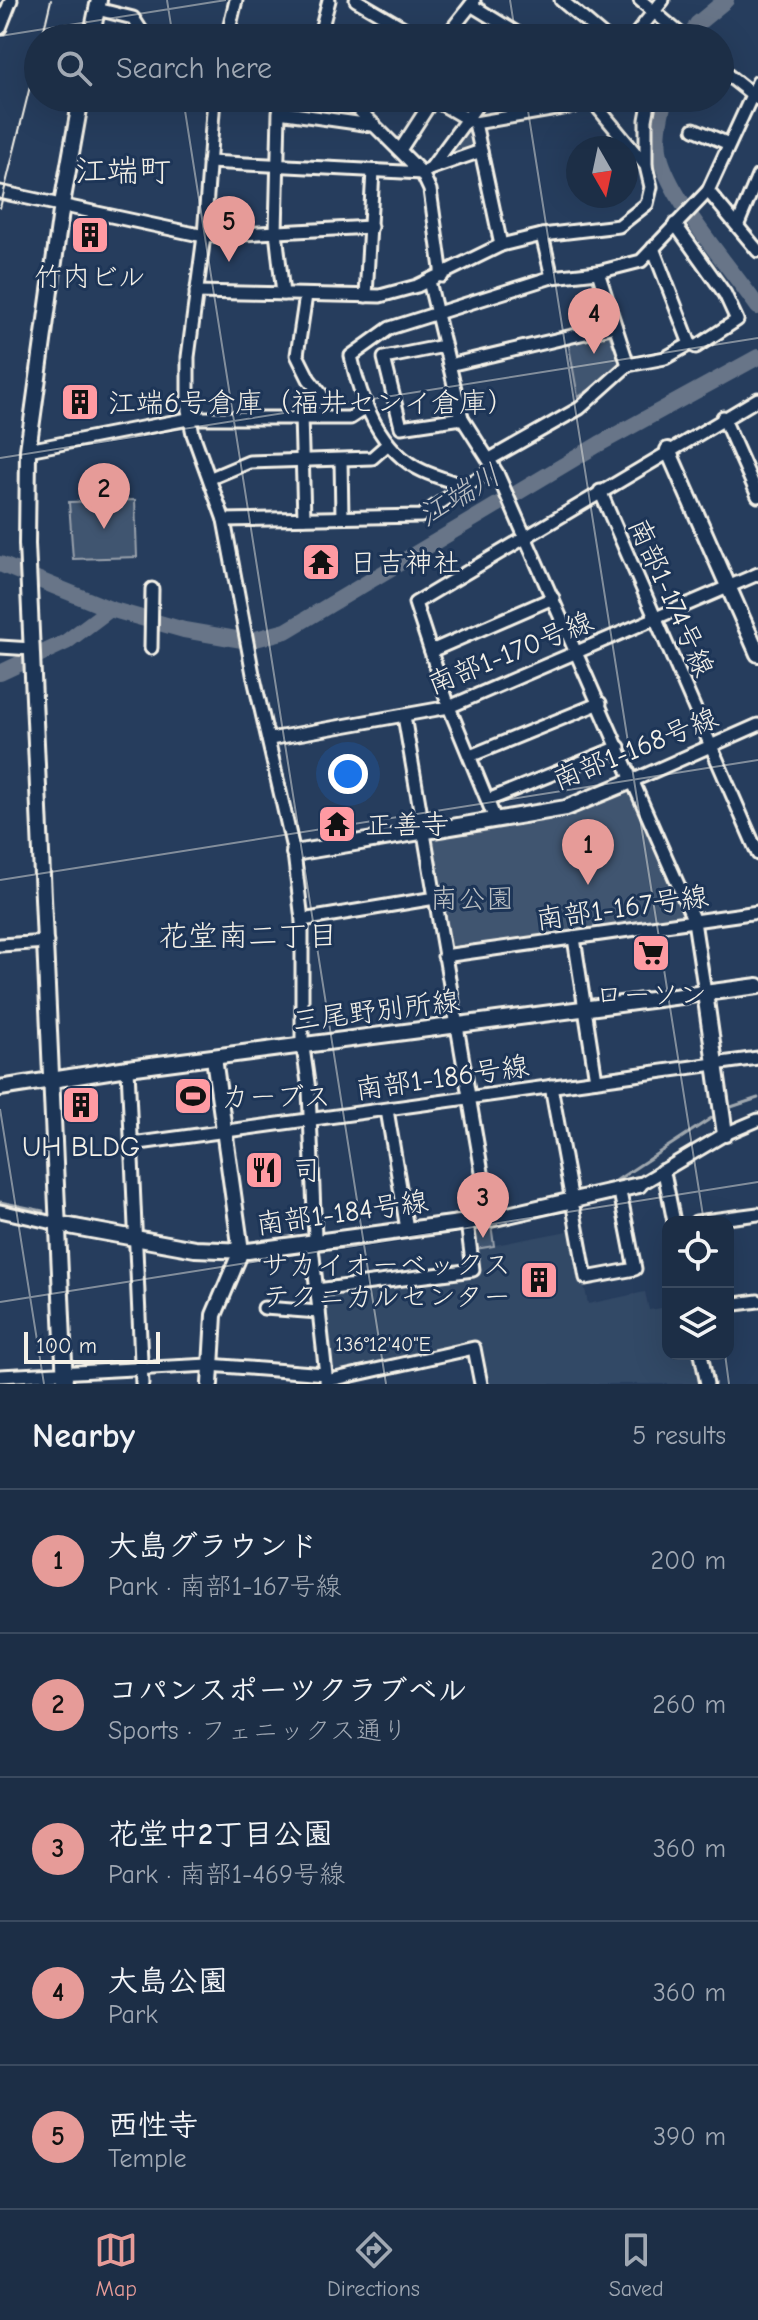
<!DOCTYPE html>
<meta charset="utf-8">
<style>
body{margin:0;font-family:"Comic Neue","Klee One",sans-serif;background:#293a51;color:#f1f3f6}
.controls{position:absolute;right:24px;bottom:24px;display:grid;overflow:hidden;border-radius:16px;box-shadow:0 8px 32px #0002}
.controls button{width:72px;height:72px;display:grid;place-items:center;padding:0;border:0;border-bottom:2px solid #3a4a5f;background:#1c2e46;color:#f1f3f6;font:40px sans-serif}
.compass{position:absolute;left:566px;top:136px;width:72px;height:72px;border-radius:50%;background:#1c2e46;box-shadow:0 8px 32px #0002;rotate:171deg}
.scale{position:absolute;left:24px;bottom:20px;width:136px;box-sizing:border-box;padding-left:8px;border:4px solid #f4f1e8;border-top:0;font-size:22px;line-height:28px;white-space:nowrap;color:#f4f1e8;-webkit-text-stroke:6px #1d3557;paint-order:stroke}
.you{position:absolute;left:348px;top:774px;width:28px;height:28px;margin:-20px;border:6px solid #fff;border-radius:50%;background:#1a73e8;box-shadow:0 0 0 12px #1a73e833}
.badge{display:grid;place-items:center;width:52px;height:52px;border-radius:50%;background:#e69b98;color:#111;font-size:26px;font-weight:700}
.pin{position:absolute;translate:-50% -66px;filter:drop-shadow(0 2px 4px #0008)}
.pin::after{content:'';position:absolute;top:42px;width:28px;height:24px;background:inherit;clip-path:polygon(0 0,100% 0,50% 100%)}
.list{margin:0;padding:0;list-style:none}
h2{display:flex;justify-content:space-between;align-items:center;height:104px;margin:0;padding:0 32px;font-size:34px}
h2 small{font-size:26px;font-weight:400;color:#a0a8b3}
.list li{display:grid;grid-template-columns:52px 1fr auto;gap:24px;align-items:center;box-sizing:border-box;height:144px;padding:0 32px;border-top:2px solid #3a4a5f}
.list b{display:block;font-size:30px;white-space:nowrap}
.list p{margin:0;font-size:26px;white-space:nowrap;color:#a0a8b3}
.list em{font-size:26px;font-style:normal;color:#a0a8b3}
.icon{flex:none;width:44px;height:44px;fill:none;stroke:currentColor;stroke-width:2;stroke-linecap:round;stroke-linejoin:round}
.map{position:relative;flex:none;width:758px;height:1384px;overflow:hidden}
.search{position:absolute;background:#1c2e46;box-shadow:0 8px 32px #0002;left:24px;right:24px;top:24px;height:88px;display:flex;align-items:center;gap:20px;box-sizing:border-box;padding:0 28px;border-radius:44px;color:#a0a8b3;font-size:30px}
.sheet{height:824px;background:#1c2e46}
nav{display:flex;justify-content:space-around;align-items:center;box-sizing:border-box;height:112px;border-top:2px solid #3a4a5f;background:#1c2e46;font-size:22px;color:#a0a8b3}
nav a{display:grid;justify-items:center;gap:4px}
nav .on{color:#e69b98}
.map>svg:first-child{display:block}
.built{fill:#334966}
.green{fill:#40546f;stroke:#9aa2ac;stroke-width:2}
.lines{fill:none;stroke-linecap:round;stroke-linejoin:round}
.stream{stroke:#9fa7ae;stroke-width:3}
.river{stroke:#677588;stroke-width:16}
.minor-casing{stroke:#f4f1e8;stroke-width:17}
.tertiary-casing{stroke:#f4f1e8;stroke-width:20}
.secondary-casing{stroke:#f4f1e8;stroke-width:20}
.minor{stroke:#1d3557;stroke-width:11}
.tertiary{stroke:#1d3557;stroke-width:14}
.secondary{stroke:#1d3557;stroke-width:14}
.tram{stroke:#f4f1e8;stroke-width:2}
.ticks{fill:none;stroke:#f4f1e8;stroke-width:2;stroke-opacity:0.45}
.labels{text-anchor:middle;stroke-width:6;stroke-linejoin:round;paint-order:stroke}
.poi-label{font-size:28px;fill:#f4f1e8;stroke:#1d3557;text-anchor:start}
.street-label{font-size:28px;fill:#f4f1e8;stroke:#1d3557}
.park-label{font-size:28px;fill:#bec2c4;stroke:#1d3557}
.water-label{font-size:30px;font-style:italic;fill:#bcbfc2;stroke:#1d3557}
.neighbourhood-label{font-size:30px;fill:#f4f1e8;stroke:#1d3557}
.quarter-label{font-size:32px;fill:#f4f1e8;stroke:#1d3557}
.ticks-label{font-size:20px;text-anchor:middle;fill:#f4f1e8;stroke:#1d3557;stroke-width:6;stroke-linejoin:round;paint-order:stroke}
</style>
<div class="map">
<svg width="758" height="1384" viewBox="0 0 758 1384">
<rect width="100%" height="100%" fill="#263d5d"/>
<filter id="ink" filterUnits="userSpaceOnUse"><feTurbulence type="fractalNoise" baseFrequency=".0125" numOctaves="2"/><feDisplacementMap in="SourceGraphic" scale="16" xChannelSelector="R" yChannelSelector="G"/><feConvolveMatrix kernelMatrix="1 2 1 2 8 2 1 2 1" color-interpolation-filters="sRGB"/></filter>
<g filter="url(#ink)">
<polygon class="built" points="573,1230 588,1304 645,1292 649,1310 668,1307 668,1354 694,1354 700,1384 486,1384 477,1343 377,1368 333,1375 330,1372 322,1299 325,1294 478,1273 475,1249"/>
<g class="green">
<polygon points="514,98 573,98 521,111"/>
<polygon points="472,126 475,148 436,164"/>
<polygon points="608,332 622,368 578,397 568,341"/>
<polygon points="135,500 137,557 73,559 69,502"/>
<polygon points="628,788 685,918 447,948 428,838"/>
<polygon points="491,1224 494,1246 475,1249 472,1231 476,1226"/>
</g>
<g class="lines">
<g class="stream">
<polyline points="728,1108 758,1098"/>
<polyline points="611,1184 716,1115"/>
<polyline points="0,1202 43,1211"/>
<polyline points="493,1210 564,1195"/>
<polyline points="72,1218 129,1229"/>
<polyline points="411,1221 482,1212"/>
<polyline points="140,1230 192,1241 233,1243"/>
<polyline points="322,1234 401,1223"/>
<polyline points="247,1243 308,1236"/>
</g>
<g class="river">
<polyline points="690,38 697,24 726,0"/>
<path d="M665,98C660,117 655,140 661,160C675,205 730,267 758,307"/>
<polyline points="0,564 110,609 184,630 248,641 286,631 599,444 758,357"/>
<polyline points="0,673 66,642 110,609"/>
</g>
<g class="minor-casing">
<g id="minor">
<polyline points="356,0 421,38"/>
<polyline points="561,0 606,38"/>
<polyline points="640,0 685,38"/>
<polyline points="471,5 525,38"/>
<polyline points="97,9 133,18 146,38"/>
<polyline points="0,28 11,0"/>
<polyline points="227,38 236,0"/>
<polyline points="319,38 329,0"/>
<polyline points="445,38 474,1"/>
<polyline points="633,38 663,0"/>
<polyline points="720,69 758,99"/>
<polyline points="214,98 204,236 188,357 188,410 193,434 224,520 253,674 294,853 302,920 302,1040 309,1090 315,1237 312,1247 327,1384"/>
<polyline points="347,98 422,173 430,190 442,276"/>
<polyline points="431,98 467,119 482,98"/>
<polyline points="508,98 515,115"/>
<polyline points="475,123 501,245"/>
<polyline points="694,129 729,144"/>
<polyline points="400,150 433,99"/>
<polyline points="209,162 422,173 431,168 467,119 475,123 574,106 582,98"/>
<polyline points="646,165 646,120 650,98"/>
<polyline points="429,169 481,151"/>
<polyline points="708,191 758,251"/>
<polyline points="0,192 204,236 371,227"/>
<polyline points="675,224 725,294 737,320 696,347 690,344"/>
<polyline points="738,224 758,176"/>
<polyline points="542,235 552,277"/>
<polyline points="598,272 628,365"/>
<polyline points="429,281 462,418 497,473 694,921 705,993"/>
<polyline points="196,292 380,296 417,286 501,245 542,235 619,226 647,204 651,187 646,166 590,98"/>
<polyline points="283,294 276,232 279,112 371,125"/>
<polyline points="306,295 297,355 309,379 321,394 321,417"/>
<polyline points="366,296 373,171"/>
<polyline points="444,346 384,358 401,427 462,418"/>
<polyline points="449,365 615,326"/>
<polyline points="301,416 304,518"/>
<polyline points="723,417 758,496"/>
<polyline points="28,450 193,418 350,418 367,407"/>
<polyline points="490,459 580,408 628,365 665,358 690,344 653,248"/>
<polyline points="341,460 342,517"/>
<path d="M494,469L465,486C451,481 436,477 423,471C380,452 360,398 351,356L390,328L552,277L598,272L641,261L708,191L758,82"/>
<polyline points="211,478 249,462 372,458 388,444"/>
<polyline points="600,491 758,854"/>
<polyline points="224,520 421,516 465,486"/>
<polyline points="0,647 32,649"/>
<polyline points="151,648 152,589"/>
<polyline points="431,651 553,598"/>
<polyline points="404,716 490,1219"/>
<polyline points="270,739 449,707 758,574"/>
<polyline points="470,756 600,703"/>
<polyline points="634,780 758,725"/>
<polyline points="488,800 619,747"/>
<polyline points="495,819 449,707 415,603 758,399"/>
<polyline points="302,920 435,898"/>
<polyline points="574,938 596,1080"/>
<polyline points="0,945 47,942"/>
<polyline points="444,956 758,912"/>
<polyline points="128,1068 142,1384"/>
<polyline points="551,1086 586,1278 635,1269 620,1192"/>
<polyline points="387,1110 407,1229"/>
<polyline points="132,1144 758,1058"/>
<polyline points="661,1171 665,1177 674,1222"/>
<polyline points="639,1185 725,1134 758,1120"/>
<polyline points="0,1211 58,1224"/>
<polyline points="696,1222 758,1214"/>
<polyline points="317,1290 473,1270 467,1222"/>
<polyline points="728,1305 758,1301"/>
<polyline points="264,1308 319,1312"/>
<polyline points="701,1354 707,1384"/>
<polyline points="0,1376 209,1365 325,1374"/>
<polyline points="326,1381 474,1348 481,1384"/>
</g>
</g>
<g class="tertiary-casing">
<g id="tertiary">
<polyline points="668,450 758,654"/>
<polyline points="294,853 566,808 634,780"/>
<polyline points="705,993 725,1134"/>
<polyline points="58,1224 195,1249 248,1251 490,1219 639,1185"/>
<polyline points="210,1384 214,1315 241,1251 214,1058"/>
</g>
</g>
<g class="secondary-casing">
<g id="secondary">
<polyline points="91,38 99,0"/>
<polyline points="0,1088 128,1068 758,986"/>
<polyline points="65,1384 27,544 28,450 62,204 81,98"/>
</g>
</g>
<use href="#minor" class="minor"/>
<use href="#tertiary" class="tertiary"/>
<use href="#secondary" class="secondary"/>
<g class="tram">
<polyline points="42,38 51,0"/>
<polyline points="0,208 38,54"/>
</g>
</g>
</g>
<path class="ticks" d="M167,0L173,38M510,0L516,38M0,36L226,0M183,98L386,1384M526,98L704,1222M0,458L758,338M0,880L758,760M0,1109L44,1384M0,1302L758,1182M725,1354L729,1384"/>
<defs>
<g id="building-square" transform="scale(2)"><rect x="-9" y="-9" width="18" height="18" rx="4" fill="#ff9aa2" stroke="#1d3557"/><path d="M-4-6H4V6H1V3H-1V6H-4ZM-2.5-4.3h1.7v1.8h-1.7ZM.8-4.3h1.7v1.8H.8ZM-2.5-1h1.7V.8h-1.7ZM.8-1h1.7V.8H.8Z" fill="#111"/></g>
<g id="temple-square" transform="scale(2)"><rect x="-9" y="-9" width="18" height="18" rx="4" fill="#ff9aa2" stroke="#1d3557"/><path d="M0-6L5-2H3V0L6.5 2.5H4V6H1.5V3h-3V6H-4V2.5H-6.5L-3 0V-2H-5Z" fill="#111"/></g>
<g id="supermarket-square" transform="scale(2)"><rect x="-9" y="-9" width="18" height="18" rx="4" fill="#ff9aa2" stroke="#1d3557"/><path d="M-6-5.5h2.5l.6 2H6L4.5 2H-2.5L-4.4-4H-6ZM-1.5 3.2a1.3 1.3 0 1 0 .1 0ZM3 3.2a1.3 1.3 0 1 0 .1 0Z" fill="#111"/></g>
<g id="stadium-square" transform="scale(2)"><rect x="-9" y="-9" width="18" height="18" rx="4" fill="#ff9aa2" stroke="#1d3557"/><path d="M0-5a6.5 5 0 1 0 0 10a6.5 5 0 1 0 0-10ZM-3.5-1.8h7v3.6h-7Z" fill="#111"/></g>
<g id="restaurant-square" transform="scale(2)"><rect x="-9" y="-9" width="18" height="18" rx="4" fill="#ff9aa2" stroke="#1d3557"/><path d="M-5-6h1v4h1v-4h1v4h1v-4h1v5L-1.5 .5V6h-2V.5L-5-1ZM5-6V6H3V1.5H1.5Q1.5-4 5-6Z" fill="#111"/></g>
</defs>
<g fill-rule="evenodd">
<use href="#building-square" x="90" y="235"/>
<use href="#building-square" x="80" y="402"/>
<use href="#temple-square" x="321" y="562"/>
<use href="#temple-square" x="337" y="824"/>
<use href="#supermarket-square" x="651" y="953"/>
<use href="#stadium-square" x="193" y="1096"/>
<use href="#building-square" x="81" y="1105"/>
<use href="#restaurant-square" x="264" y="1170"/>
<use href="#building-square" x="539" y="1280"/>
</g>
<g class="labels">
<g class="poi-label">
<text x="90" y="286" text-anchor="middle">竹内ビル</text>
<text x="108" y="412">江端6号倉庫（福井センイ倉庫）</text>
<text x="349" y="572">日吉神社</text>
<text x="365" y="834">正善寺</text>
<text x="651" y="1004" text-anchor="middle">ローソン</text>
<text x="221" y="1106">カーブス</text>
<text x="81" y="1156" text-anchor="middle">UH BLDG</text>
<text x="292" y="1180">司</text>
<text x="511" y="1274" text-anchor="end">サカイオーベックス<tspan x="511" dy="32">テクニカルセンター</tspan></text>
</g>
<g class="street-label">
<text transform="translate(672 597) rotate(66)" y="10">南部1-174号線</text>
<text transform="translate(510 652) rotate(-22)" y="10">南部1-170号線</text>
<text transform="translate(635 748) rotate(-22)" y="10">南部1-168号線</text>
<text transform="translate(622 907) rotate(-8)" y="10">南部1-167号線</text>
<text transform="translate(376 1010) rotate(-7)" y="10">三尾野別所線</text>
<text transform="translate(442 1077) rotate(-8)" y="10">南部1-186号線</text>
<text transform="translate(342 1212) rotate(-8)" y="10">南部1-184号線</text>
</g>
<g class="park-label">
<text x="472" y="908">南公園</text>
</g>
<g class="water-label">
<text transform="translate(459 495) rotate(-31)" y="10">江端川</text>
</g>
<g class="neighbourhood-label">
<text x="248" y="946">花堂南二丁目</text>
</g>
<g class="quarter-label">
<text x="123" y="181">江端町</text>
</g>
</g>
<g class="ticks-label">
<text x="383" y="1351">136°12'40"E</text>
</g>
</svg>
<div class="controls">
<button><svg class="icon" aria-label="locate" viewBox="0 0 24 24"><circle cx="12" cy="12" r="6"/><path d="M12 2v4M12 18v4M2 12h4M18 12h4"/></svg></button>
<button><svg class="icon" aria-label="layers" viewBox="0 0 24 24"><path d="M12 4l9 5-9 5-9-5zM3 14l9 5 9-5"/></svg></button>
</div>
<svg class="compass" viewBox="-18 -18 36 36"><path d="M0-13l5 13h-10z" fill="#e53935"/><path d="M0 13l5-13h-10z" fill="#a0a8b3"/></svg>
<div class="scale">100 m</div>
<div class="you"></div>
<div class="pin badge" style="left:588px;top:885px">1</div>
<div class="pin badge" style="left:104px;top:529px">2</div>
<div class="pin badge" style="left:483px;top:1238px">3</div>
<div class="pin badge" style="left:594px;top:354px">4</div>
<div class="pin badge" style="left:229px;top:262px">5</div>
<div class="search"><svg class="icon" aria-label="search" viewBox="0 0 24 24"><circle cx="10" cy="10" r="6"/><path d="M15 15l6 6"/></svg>Search here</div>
</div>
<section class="sheet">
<h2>Nearby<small>5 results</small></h2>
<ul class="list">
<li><span class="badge">1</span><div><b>大島グラウンド</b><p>Park · 南部1-167号線</p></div><em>200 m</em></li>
<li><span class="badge">2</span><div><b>コパンスポーツクラブベル</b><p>Sports · フェニックス通り</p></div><em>260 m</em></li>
<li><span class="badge">3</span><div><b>花堂中2丁目公園</b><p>Park · 南部1-469号線</p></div><em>360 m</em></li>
<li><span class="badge">4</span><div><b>大島公園</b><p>Park</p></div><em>360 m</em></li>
<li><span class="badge">5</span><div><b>西性寺</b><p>Temple</p></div><em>390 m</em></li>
</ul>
</section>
<nav>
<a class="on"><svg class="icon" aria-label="map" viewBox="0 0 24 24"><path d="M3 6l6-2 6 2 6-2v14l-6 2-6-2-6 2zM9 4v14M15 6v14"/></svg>Map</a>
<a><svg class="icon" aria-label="directions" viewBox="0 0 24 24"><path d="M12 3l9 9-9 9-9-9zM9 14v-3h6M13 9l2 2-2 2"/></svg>Directions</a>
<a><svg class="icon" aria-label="saved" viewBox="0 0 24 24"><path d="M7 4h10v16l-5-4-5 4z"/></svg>Saved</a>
</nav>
